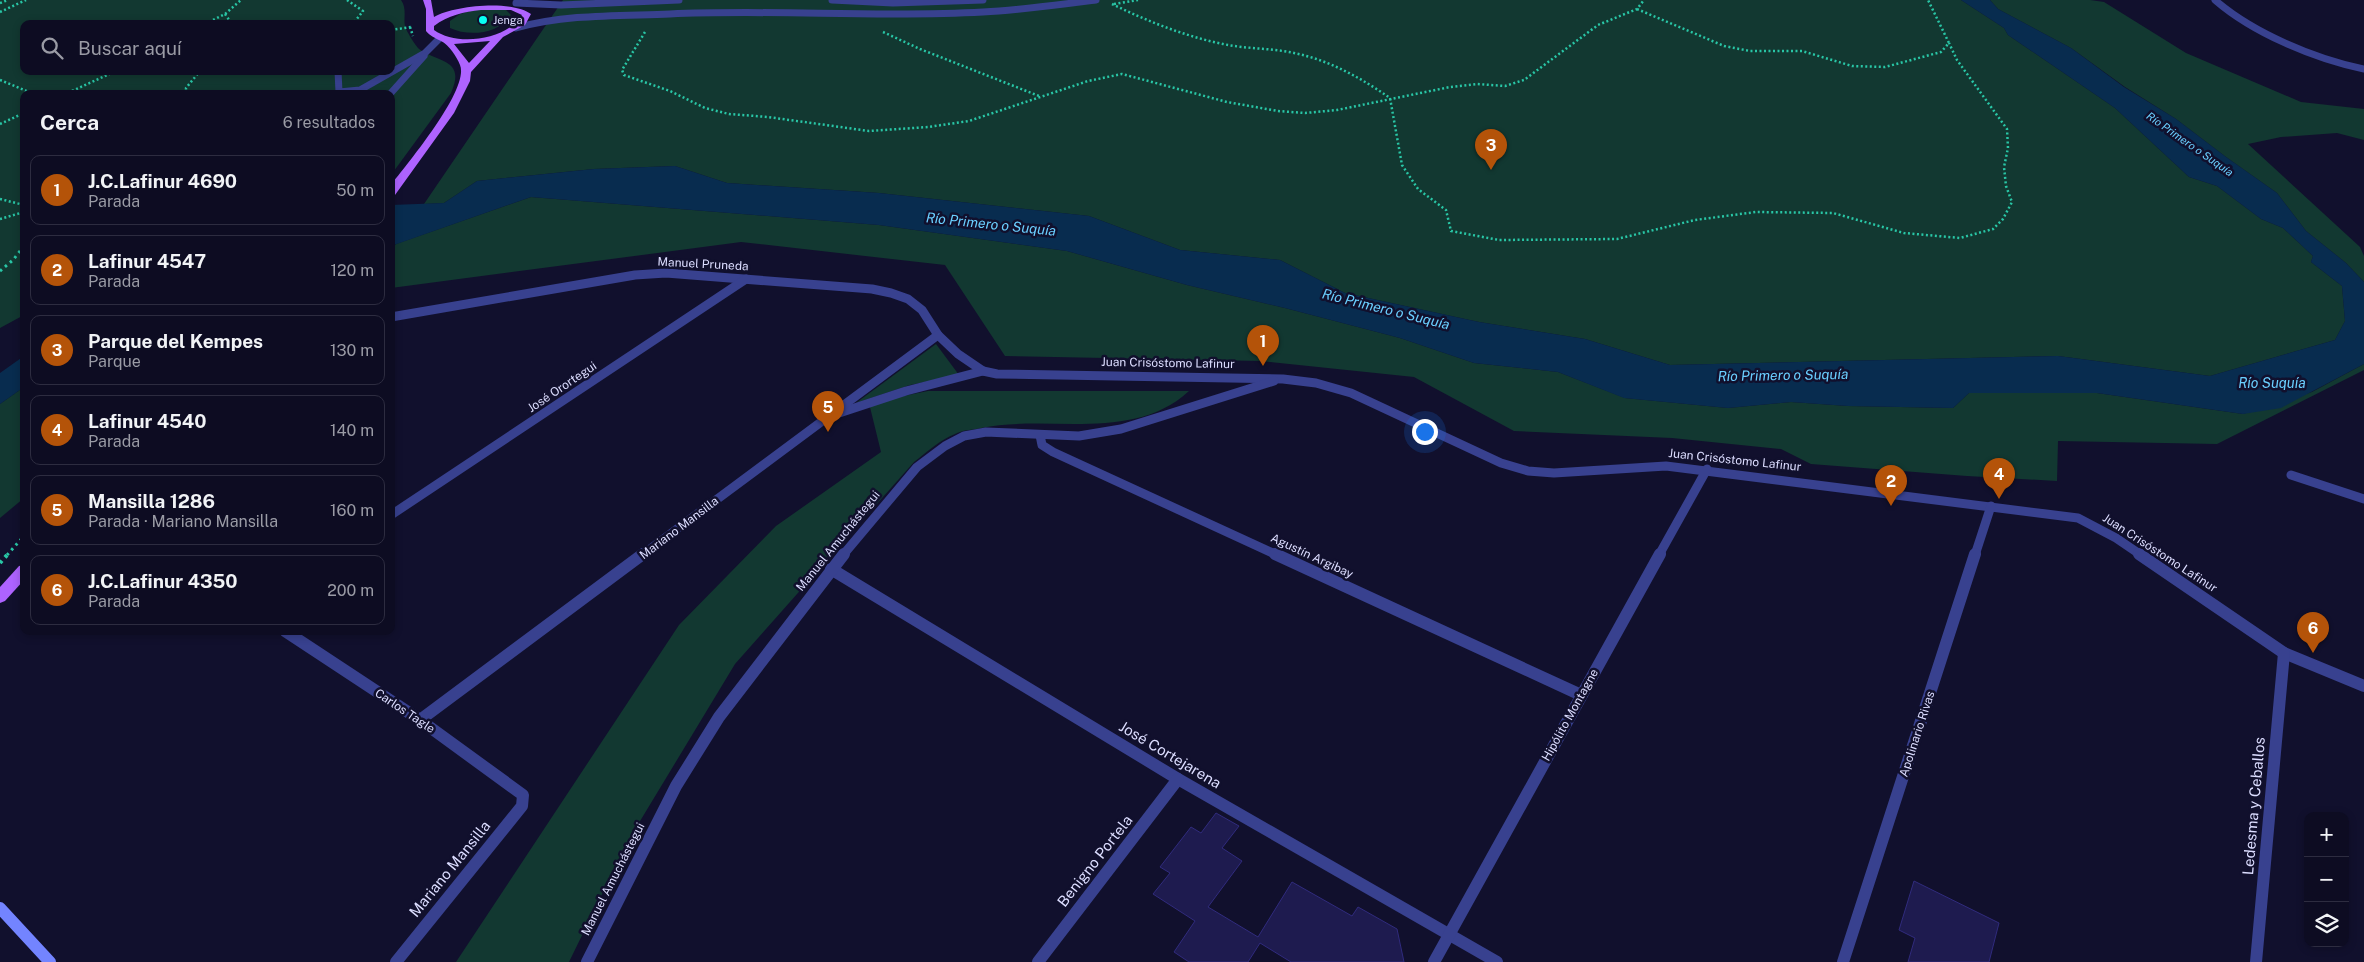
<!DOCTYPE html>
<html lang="es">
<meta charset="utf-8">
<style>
body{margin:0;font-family:"Public Sans",sans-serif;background:#1b1a2f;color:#f1f3f6}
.controls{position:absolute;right:15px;bottom:15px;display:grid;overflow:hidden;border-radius:10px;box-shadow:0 2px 8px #0003}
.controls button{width:45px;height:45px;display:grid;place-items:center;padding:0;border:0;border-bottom:1px solid #2d2c40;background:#0d0c22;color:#f1f3f6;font:25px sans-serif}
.you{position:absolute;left:1424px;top:431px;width:18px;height:18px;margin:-12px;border:4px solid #fff;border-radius:50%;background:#1a73e8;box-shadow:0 0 0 8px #1a73e833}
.badge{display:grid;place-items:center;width:32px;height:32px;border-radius:50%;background:#b45309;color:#fff;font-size:16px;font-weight:700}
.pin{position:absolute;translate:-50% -41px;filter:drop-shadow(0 1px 2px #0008)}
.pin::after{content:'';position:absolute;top:26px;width:18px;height:15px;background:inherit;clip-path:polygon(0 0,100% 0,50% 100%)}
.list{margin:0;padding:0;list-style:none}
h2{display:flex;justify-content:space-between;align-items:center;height:65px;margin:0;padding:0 20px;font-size:21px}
h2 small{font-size:16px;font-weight:400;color:#9a9ba5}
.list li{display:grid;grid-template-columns:32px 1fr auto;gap:15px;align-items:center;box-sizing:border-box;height:70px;margin:0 10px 10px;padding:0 10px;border:1px solid #2d2c40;border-radius:10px}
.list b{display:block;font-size:19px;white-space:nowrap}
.list p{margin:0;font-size:16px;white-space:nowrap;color:#9a9ba5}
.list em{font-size:16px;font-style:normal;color:#9a9ba5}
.icon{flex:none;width:28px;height:28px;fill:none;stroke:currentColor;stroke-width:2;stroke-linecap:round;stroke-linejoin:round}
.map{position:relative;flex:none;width:2364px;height:962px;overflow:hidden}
.search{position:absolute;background:#0d0c22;box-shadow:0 2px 8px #0003;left:20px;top:20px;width:375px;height:55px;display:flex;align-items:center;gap:12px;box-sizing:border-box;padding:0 18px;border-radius:10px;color:#9a9ba5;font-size:19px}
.panel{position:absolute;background:#0d0c22;box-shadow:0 2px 8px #0003;left:20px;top:90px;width:375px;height:545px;border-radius:10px}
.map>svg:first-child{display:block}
.green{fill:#123831;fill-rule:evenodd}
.water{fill:#082c4f}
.building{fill:#1e1b4f;stroke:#302b7d}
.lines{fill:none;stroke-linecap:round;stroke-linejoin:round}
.path-far2{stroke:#29c6a6;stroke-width:2.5;stroke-dasharray:2 2.5;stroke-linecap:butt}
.path-far1{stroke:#29c6a6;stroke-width:3;stroke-dasharray:2.5 4;stroke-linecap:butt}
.path{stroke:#29c6a6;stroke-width:4;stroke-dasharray:3 4.5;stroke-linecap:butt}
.service{stroke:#38418f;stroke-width:7}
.minor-far2{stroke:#38418f;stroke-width:7}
.minor-far1{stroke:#38418f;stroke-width:9}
.minor{stroke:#38418f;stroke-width:12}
.secondary{stroke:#7384ff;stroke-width:12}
.primary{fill:#ae63ff;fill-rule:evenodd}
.poi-dot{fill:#08fff4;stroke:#11102d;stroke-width:2}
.labels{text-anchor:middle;stroke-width:5;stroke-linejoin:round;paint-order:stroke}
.far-poi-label{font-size:11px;fill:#dcddff;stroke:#11102d;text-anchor:start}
.far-water-label{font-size:11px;font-style:italic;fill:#6acfff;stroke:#11102d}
.street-label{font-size:12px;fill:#dcddff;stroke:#11102d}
.water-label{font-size:14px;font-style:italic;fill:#6acfff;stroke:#11102d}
.near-street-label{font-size:15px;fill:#dcddff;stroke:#11102d}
</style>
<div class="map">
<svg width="2364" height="962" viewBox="0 0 2364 962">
<rect width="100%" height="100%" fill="#11102d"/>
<g class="green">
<path d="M0,0H401C408,10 402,20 406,29C409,35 415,45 419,49C439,63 466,59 451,93L391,175V94H24V315L0,328ZM24,24H391V71H24Z"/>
<polygon points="563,0 1961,0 2004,28 2008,35 2115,108 2189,177 2217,186 2261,219 2283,228 2313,256 2311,262 2342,286 2345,321 2335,340 2210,376 2058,356 1670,365 1585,339 1479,322 1345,293 1280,260 1180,250 1089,216 879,193 727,183 675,166 594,169 477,181 444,203 424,204"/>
<polygon points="1990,0 2090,0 2104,2 2186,53 2301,102 2364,109 2364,140 2337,133 2281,137 2248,144 2360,247 2364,256 2364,282 2346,263 2306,231 2277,193 2226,157 2176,119 2125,87 2071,48 1998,9"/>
<path d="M476,9L506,10L511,15C499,34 469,37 450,28V21L460,14Z"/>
<polygon points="531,197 879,225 1067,251 1187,285 1285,308 1400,338 1474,363 1558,372 1625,398 1728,408 1791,402 1848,406 1953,408 1969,393 2097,393 2243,414 2312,392 2364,364 2364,370 2217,444 2058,441 2057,481 1967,476 1811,464 1781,449 1672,438 1514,431 1414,377 1261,361 1005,356 945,265 741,242 391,288 391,250 396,244"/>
<polygon points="936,344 959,375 910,385 856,403"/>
<polygon points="24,387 24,498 0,518 0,404"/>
<path d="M928,391H1189C1133,443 1048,414 981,428C972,430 962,430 955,434C940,440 927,452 914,462L735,664L628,841L569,962H456L679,625L776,526L881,452L869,403Z"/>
</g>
<g class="water">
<polygon points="1961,0 1990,0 1998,9 2071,48 2124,87 2176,119 2226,157 2277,193 2306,231 2346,263 2364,282 2364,364 2281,408 2243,414 2097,393 1969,393 1953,408 1848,406 1791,402 1728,408 1624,398 1558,372 1474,363 1400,338 1285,308 1187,285 1067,251 879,225 531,197 391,246 391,205 444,203 477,181 594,169 675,166 727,183 879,193 1089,216 1180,250 1280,260 1345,293 1479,322 1585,339 1670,365 2058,356 2210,376 2335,340 2345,321 2342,286 2311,262 2313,256 2283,228 2261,219 2217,186 2189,177 2115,108 2008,35 2004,28"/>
<polygon points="24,356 24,387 0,404 0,373"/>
</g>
<g class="building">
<polygon points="1216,813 1239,826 1222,848 1242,861 1208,907 1258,937 1292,882 1352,916 1358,907 1397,929 1404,962 1291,962 1260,943 1248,962 1189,962 1174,952 1195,921 1153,894 1170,873 1160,867 1191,827 1201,833"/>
<polygon points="1914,881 1999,923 1989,962 1908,962 1915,938 1899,930"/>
</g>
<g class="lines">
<g class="path-far2">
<polyline points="347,0 363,11 353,24"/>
<polyline points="0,3 8,0"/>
<path d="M1112,4C1147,21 1184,36 1223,44C1246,49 1271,48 1294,53C1329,60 1361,78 1390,98L1402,165L1418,189L1446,210L1451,231L1499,240L1617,239L1695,220L1756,212L1833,213L1904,233L1960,238L1993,229L2003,219L2012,202L2006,186L2004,167L2008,148L2007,129L1957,60L1949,43"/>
<polyline points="1114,4 1138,0"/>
<polyline points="1637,9 1724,46 1750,51 1802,51 1852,66 1885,67 1941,52 1949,43 1928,0"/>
<polyline points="0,12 26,0"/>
<polyline points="225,14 232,24"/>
<polyline points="205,24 225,14 241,0"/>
<polyline points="410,27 413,36"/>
<polyline points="391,30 411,27"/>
<polyline points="645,32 622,70 624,75 670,91 705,108 729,114 768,117 869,131 928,127 969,121 1088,81 1122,74 1227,102 1278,111 1305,113 1337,110 1450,87 1477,84 1505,86 1524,80 1598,25 1637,9 1644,0"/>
<polyline points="883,32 920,49 1039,96"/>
<polyline points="0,80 34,94"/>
<polyline points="72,91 116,71"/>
<polyline points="186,94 186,88 200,71"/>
<polyline points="0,124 24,113"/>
<polyline points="0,199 24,205"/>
<polyline points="0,219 24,212"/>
</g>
<g class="path-far1">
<polyline points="0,271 13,260 24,246"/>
<polyline points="7,555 24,536"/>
</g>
<polyline class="path" points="0,563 8,554"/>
<g class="service">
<polyline points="338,71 339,92 360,90 425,53 440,38"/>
<polyline points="390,94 424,56"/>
</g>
<g class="minor-far2">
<polyline points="832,0 893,3 983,0"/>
<path d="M2215,0C2253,33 2315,59 2364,69"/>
<polyline points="516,3 561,5 679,0"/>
<path d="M516,28C566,14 619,16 670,14C774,9 879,18 983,12C1021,10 1058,5 1096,0"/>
</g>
<g class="minor-far1">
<polyline points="391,317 635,275 666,273 872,289 891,293 908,299 922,310 938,335 958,354 983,371"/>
<polyline points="830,416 906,391 983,371 997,374 1283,379 1316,383 1351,393 1501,463 1528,471 1554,473 1666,466 2078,518 2116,538 2141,555"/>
<polyline points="1040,435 1042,445 1053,452 1277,555"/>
<polyline points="2291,475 2364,499"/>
<polyline points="391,515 746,279"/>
<polyline points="642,555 938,335"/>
<polyline points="843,555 917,467 945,446 964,436 986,432 1079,436 1121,429 1274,381"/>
<polyline points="1659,555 1707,469"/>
<polyline points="1975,555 1991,506"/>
</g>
<g class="minor">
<polyline points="1275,554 1581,695"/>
<polyline points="2139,554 2284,653 2364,686"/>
<polyline points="831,569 1178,779 1497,962"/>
<polyline points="285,631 420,720 523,795 522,806 396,962"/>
<polyline points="420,720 643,554"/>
<polyline points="587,962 676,786 719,717 844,554"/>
<polyline points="1038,962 1178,779"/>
<polyline points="1434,962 1660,554"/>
<polyline points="1843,962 1975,554"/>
<polyline points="2256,962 2284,653"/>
</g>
<polyline class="secondary" points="0,908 50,962"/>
<g class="primary">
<path d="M423,0H431L434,17C455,5 513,0 531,14L525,25L503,37L471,72L470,81L454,113L395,195L391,196V185C407,164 470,89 460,65C457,57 449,45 441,41C435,38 430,36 426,31V9ZM481,10H511L522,15C507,40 457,47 434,30V26C448,15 464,12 481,10ZM490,41L469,63L454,44Z"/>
<polygon points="24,565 24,580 5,601 0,603 0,587 19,566"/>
</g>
</g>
<circle class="poi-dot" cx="483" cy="20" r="5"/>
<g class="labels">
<g class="far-poi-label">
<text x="493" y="24">Jenga</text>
</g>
<g class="far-water-label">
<text transform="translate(2190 144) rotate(35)" y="4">Río Primero o Suquía</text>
</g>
<g class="street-label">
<text transform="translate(703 264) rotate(3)" y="4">Manuel Pruneda</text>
<text transform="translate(1168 363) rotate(1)" y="4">Juan Crisóstomo Lafinur</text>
<text transform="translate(562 387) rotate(-34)" y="4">José Orortegui</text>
<text transform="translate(1735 460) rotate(6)" y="4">Juan Crisóstomo Lafinur</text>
<text transform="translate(679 528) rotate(-37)" y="4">Mariano Mansilla</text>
<text transform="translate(838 541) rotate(-51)" y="4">Manuel Amuchástegui</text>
<text transform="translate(2160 553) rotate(33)" y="4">Juan Crisóstomo Lafinur</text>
<text transform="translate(1312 556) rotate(25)" y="4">Agustín Argibay</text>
<text transform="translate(405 711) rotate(34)" y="4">Carlos Tagle</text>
<text transform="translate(1570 715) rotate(-61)" y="4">Hipólito Montagne</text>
<text transform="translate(1917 734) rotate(-72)" y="4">Apolinario Rivas</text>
<text transform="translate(613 879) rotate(-63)" y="4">Manuel Amuchástegui</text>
</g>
<g class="water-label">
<text transform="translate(991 224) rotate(6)" y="5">Río Primero o Suquía</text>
<text transform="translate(1386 309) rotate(14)" y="5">Río Primero o Suquía</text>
<text transform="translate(1783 375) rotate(-1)" y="5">Río Primero o Suquía</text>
<text x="2272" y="388">Río Suquía</text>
</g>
<g class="near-street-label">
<text transform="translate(1170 755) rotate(31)" y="5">José Cortejarena</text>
<text transform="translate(2254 806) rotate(-85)" y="5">Ledesma y Ceballos</text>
<text transform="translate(1095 861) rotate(-52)" y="5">Benigno Portela</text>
<text transform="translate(450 869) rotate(-51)" y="5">Mariano Mansilla</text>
</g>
</g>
</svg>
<div class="controls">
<button>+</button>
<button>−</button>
<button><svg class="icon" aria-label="layers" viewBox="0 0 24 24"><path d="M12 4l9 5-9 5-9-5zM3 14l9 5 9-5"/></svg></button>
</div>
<div class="you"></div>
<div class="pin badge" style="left:1263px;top:366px">1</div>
<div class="pin badge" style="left:1891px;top:506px">2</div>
<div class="pin badge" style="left:1491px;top:170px">3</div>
<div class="pin badge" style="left:1999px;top:499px">4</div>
<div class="pin badge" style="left:828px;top:432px">5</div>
<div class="pin badge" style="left:2313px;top:653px">6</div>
<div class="search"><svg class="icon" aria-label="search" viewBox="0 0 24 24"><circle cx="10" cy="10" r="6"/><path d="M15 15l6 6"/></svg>Buscar aquí</div>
<section class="panel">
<h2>Cerca<small>6 resultados</small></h2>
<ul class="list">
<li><span class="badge">1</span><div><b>J.C.Lafinur 4690</b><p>Parada</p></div><em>50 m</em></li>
<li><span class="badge">2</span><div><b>Lafinur 4547</b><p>Parada</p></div><em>120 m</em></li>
<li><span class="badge">3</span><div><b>Parque del Kempes</b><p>Parque</p></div><em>130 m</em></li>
<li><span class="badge">4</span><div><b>Lafinur 4540</b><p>Parada</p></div><em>140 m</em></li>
<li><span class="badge">5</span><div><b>Mansilla 1286</b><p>Parada · Mariano Mansilla</p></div><em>160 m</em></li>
<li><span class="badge">6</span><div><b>J.C.Lafinur 4350</b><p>Parada</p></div><em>200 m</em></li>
</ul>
</section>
</div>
